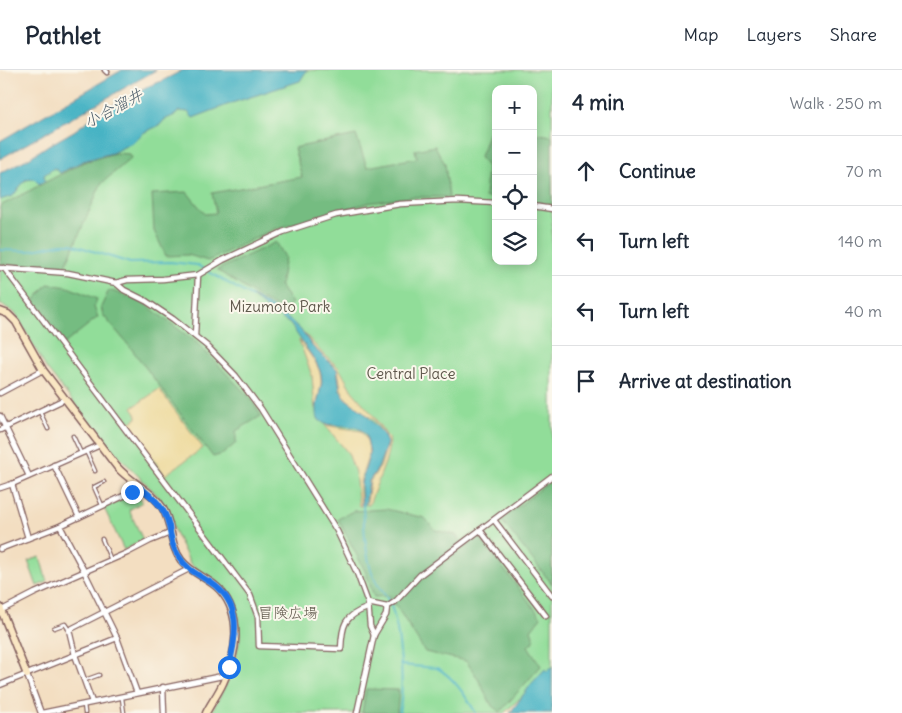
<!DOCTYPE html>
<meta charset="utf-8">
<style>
body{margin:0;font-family:Delius,"Klee One",sans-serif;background:#f6f6f7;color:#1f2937}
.controls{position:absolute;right:15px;top:15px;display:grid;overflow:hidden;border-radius:10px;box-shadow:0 2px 12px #0003}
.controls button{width:45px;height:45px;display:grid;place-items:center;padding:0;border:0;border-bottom:1px solid #e0e1e3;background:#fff;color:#1f2937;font:25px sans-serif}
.stop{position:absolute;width:15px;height:15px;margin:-11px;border:4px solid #1a73e8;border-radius:50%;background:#fff}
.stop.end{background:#1a73e8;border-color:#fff;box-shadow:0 1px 5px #0008}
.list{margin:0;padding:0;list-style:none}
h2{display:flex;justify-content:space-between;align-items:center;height:65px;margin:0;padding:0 20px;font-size:21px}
h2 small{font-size:16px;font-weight:400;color:#747a83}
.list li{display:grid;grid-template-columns:32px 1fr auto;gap:15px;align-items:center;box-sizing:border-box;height:70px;padding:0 20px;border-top:1px solid #e0e1e3}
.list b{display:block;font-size:19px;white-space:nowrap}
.list em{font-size:16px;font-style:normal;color:#747a83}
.icon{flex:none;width:28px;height:28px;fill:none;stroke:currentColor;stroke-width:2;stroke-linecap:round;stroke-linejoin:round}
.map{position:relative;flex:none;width:552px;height:643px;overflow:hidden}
header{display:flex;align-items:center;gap:30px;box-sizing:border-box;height:70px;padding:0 25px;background:#fff;border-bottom:1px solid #e0e1e3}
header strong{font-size:24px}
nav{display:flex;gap:28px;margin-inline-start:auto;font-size:18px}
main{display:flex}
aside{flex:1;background:#fff}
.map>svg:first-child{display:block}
.green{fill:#91dd99;stroke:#6e7e62;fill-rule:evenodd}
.forest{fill:#74bc81;stroke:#5f6e56}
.sand{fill:#eeda9e;stroke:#9c7c64}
.water{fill:#47b3c4;stroke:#486978}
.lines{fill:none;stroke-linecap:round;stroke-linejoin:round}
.stream{stroke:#47b3c4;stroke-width:2}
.lane-casing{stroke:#856260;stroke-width:5}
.street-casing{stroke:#856260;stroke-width:7}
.secondary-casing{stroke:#856260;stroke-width:9}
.lane{stroke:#fff;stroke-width:2.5}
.street{stroke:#fff;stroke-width:4.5}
.secondary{stroke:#fae7c3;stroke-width:6}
.route{stroke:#1a73e8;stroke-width:6}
.labels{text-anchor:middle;stroke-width:4;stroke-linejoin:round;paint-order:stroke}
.park-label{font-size:15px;fill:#5f584c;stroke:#fbf7ec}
.water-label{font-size:16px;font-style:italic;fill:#495a68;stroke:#fbf7ec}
</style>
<header>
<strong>Pathlet</strong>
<nav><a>Map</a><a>Layers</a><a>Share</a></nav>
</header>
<main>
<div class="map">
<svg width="552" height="643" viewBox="0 0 552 643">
<rect width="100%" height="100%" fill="#fbf7ec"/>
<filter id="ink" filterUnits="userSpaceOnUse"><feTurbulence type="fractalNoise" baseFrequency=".02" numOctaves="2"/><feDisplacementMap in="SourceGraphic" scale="10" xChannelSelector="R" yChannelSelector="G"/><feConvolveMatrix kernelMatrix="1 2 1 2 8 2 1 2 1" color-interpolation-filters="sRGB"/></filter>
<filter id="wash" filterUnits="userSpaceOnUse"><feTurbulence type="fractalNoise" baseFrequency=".0096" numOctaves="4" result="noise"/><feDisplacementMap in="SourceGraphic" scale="20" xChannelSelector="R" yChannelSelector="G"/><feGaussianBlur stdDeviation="1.12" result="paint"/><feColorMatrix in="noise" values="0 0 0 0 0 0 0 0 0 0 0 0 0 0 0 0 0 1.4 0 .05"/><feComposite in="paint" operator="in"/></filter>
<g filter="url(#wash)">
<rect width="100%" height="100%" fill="#f3dec1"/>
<g class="green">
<path d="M281,0H552V599L504,643H211L231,605L240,568L239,547L230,527L214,509L191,495L174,460L169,442L158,426L105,372L46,298L16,244L3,235H0V123L139,55ZM496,19H533V191H496Z"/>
<polygon points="137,422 142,432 129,440 143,470 124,480 104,438"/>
<polygon points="40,487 47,512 37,516 28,491"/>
</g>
<g class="forest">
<polygon points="490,59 496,59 496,128 485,127 487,97 480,87"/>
<polygon points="533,63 552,66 552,135 533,133"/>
<polygon points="356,65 367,97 417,88 415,80 435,76 445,94 449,127 411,127 368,133 274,159 208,191 188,185 166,186 154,161 152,124 187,122 205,144 216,143 212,123 302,107 294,78"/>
<polygon points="115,83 129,84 131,88 101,114 65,197 0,194 0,136 84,92"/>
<polygon points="276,172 285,187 280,216 292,233 284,241 263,230 217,200"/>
<polygon points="48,214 68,217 97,229 94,237 98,247 64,274 33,232"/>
<polygon points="109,220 142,232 196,272 251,329 261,346 236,361 236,373 223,384 213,387 130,277 103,245 101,237"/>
<polygon points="552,410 552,514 501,450"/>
<polygon points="386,439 425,448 435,460 456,465 465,477 479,467 541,547 531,560 535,570 528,576 541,596 500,642 492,636 477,607 466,591 425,582 390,526 374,527 365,501 338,449 353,441"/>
<polygon points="366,619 399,620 397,643 362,643"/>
</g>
<g class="sand">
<polygon points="303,262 321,282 339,298 352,321 372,344 388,368 389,376 386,390 369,435 367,435 367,433 370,411 380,397 387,375 384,364 374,350 346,329 341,319 338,300 313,277"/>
<path d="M299,270C321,299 327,303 315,339L312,306Z"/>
<polygon points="159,319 203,378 165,405 128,354 137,348 137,345 132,338"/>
<path d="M325,355L361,361C378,381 362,395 360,415C359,422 361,429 361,436H359L355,402L348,383Z"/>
</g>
<g class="water">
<polygon points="122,0 156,0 0,89 0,71"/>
<polygon points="183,0 307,0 300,11 235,32 193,48 188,42 179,41 175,45 164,50 160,55 143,63 134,72 112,83 83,91 60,103 54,98 44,105 45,111 39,114 34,109 25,110 13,126 0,130 0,103 29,88 50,74 53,73 74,61 89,50 102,43 113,35 130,27 149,16 162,11"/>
<polygon points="251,225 284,245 300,259 313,277 337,299 340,320 346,329 364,342 383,364 387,373 378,398 369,411 365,435 362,436 361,413 370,383 366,365 362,360 355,357 325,354 319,350 317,346 317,334 322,312 321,303 316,292 290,254 264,237"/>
<polygon points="552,597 552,643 510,643 532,613 545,599 547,601"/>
</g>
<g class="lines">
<g class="stream">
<polyline points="0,180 29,181 61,174 71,174 130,193 170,192 197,195 252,227"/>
<path d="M363,435C364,457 365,482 372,503C376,516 387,525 391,536C400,560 405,618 399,643"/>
<path d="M400,595L437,598C454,607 466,627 476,643"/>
</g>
</g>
</g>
<g filter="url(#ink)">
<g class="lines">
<g class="lane-casing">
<g id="lane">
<polyline points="40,342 48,359"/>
<polyline points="73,366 81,383"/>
<polyline points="86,381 95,401"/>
<polyline points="102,435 94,417 104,412"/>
<polyline points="102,469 111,490"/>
<polyline points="54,558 65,554 69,560"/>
<polyline points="85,610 99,605"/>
<polyline points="122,628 124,643"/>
<polyline points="84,634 85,643"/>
</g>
</g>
<g class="street-casing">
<g id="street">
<polyline points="105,0 107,2"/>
<polyline points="533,136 552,139"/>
<polyline points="0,198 68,203 116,213 127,210 163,209 198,205 223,190 283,162 336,145 400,134 458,131 496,133"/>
<path d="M4,198L250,525L258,547L259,576L341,579C342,555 344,546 367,538"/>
<polyline points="116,213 124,220 146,231 173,249 207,276 236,306 261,339 337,461 357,503 368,533 370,556 374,565"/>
<polyline points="195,266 198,205"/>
<polyline points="0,323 43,300"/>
<polyline points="0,346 29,406"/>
<polyline points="0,360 65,329"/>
<polyline points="54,395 79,447"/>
<polyline points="12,414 28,468"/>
<polyline points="0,418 12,414 100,375"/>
<polyline points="494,450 552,526"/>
<polyline points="60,456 84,501 117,568 137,623"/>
<polyline points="480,460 546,546"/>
<polyline points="0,479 60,456 132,422 138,416"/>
<polyline points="368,533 387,537"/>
<polyline points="0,541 35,523 127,483 150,471 170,463"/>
<polyline points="27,605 41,643"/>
<polyline points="0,615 117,568"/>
<polyline points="163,617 164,643"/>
<polyline points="92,632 75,585 69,560 189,499"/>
<polyline points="42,643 227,605"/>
<polyline points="357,643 374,565 386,545 387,537 396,531 420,505 552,406"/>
</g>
</g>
<g class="secondary-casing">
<g id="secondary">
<path d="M0,241L8,244L16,252L43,300L117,397C130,412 151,420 162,437C173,454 169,474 181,490C192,504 209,508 220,520C243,546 237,584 223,613C218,624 211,633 206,643"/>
<polyline points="0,537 27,605"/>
</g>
</g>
<use href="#lane" class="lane"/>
<use href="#street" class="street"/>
<use href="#secondary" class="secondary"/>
</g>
</g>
<g class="lines" filter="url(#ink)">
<path class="route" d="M132,422L138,416C153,427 165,437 169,456C171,467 172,476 178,485C186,499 197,504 210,512C243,533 236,565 229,597"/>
</g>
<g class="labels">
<g class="park-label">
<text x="280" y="242">Mizumoto Park</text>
<text x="411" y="309">Central Place</text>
<text x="288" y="548">冒険広場</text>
</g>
<g class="water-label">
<text transform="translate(113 38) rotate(-28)" y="6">小合溜井</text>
</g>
</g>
</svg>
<div class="controls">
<button>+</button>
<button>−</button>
<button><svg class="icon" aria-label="locate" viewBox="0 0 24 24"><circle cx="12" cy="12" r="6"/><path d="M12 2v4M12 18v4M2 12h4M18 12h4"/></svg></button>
<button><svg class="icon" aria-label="layers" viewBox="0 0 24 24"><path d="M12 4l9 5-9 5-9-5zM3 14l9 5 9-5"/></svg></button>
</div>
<div class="stop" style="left:229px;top:597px"></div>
<div class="stop end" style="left:132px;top:422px"></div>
</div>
<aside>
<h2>4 min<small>Walk · 250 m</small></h2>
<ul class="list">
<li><svg class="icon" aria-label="ahead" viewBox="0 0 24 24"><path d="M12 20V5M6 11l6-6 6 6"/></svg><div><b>Continue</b></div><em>70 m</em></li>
<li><svg class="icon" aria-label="left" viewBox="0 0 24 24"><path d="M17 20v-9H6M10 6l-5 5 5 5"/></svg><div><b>Turn left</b></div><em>140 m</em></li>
<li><svg class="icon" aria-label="left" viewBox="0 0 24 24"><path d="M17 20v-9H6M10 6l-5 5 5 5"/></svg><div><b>Turn left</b></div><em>40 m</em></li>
<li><svg class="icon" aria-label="arrive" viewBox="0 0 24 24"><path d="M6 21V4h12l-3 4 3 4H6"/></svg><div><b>Arrive at destination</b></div></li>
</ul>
</aside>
</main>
